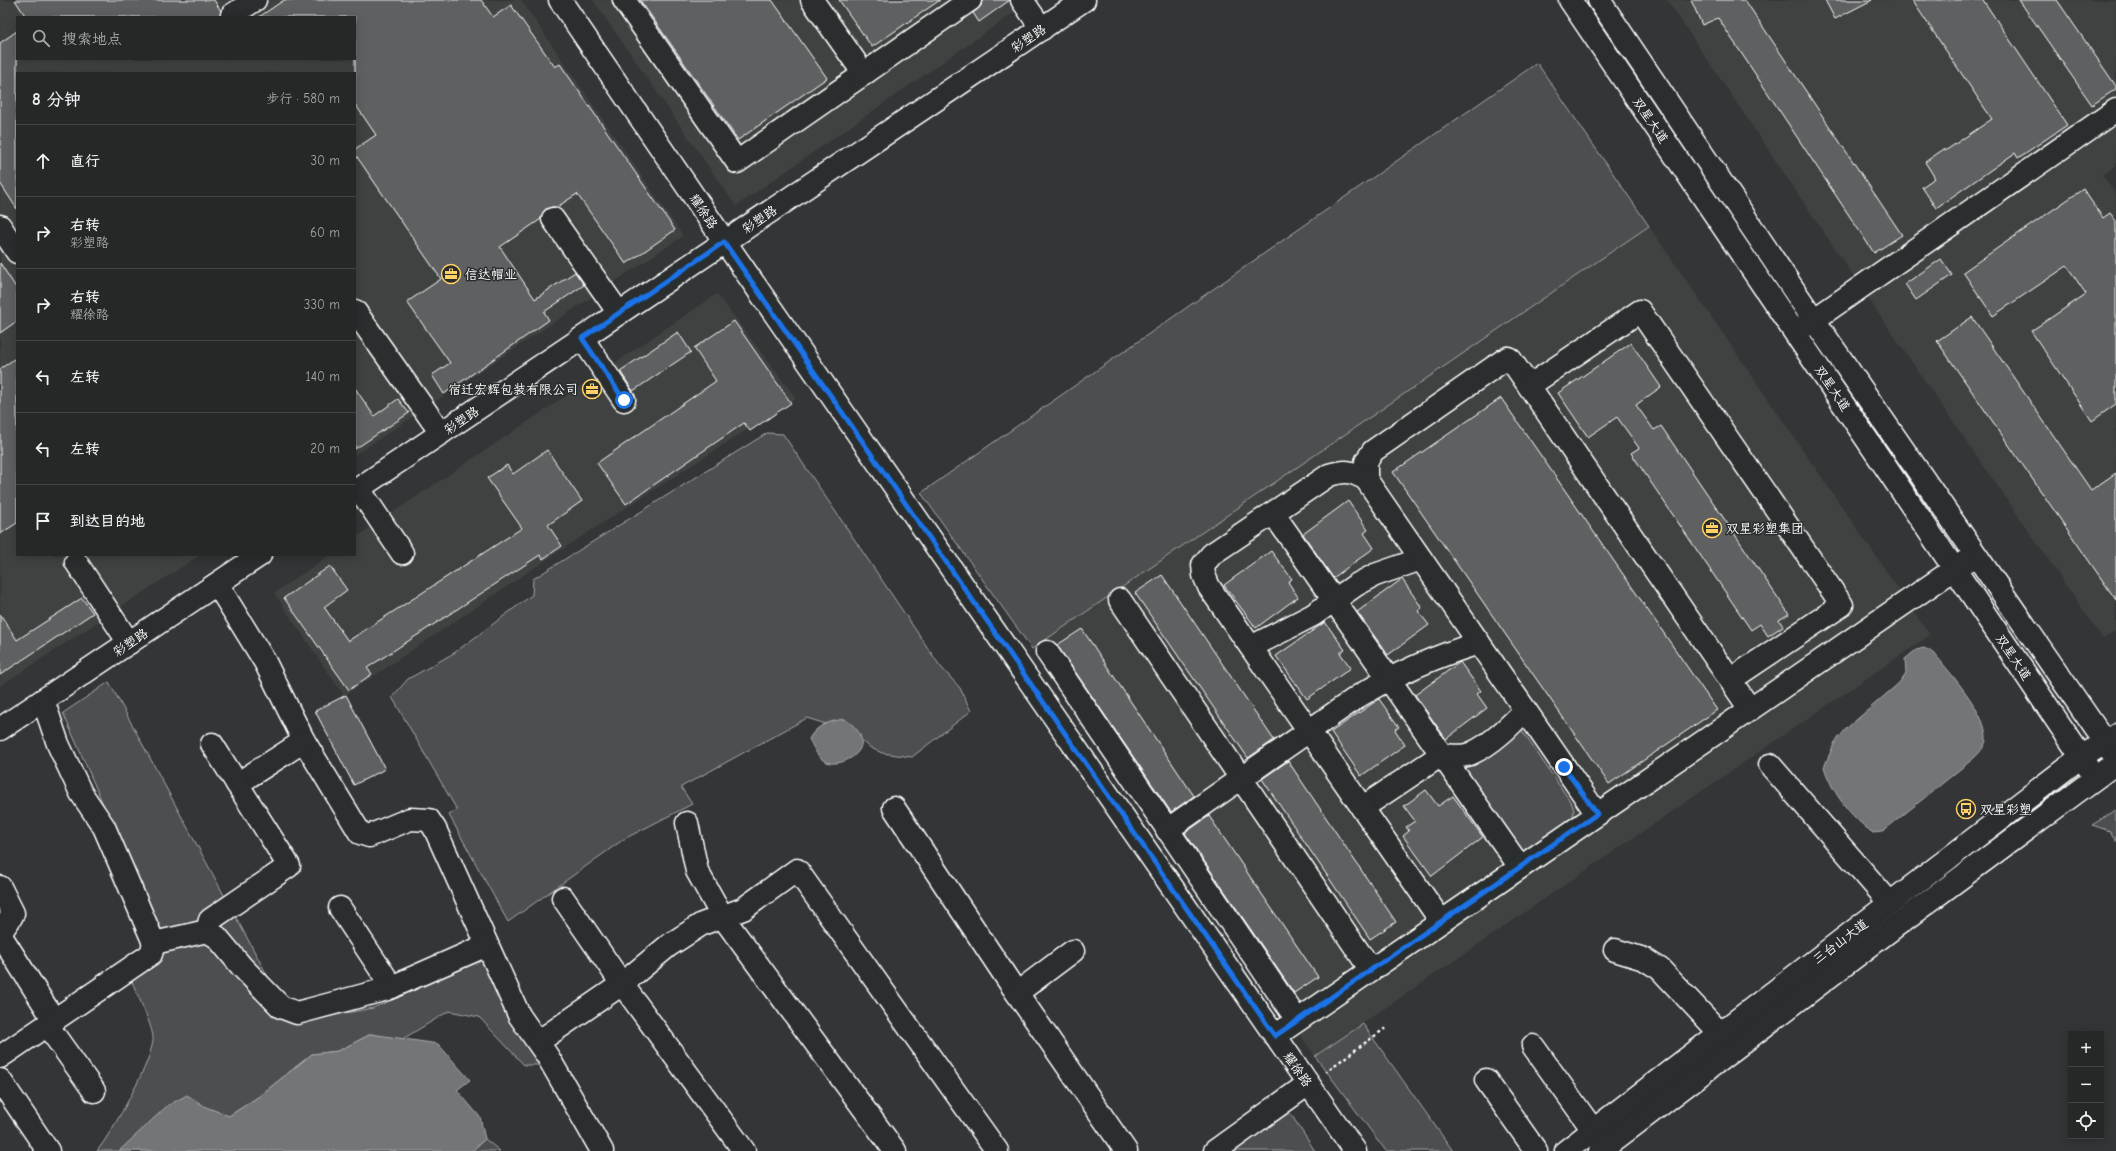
<!DOCTYPE html>
<html lang="zh">
<meta charset="utf-8">
<style>
body{margin:0;font-family:"Comic Neue","LXGW WenKai TC",sans-serif;background:#323434;color:#f1f3f6}
.controls{position:absolute;right:12px;bottom:12px;display:grid;overflow:hidden;border-radius:0px;box-shadow:0 2px 10px #0003}
.controls button{width:36px;height:36px;display:grid;place-items:center;padding:0;border:0;border-bottom:1px solid #424445;background:#262828;color:#f1f3f6;font:20px sans-serif}
.stop{position:absolute;width:12px;height:12px;margin:-9px;border:3px solid #1a73e8;border-radius:50%;background:#fff}
.stop.end{background:#1a73e8;border-color:#fff;box-shadow:0 1px 4px #0008}
.list{margin:0;padding:0;list-style:none}
h2{display:flex;justify-content:space-between;align-items:center;height:52px;margin:0;padding:0 16px;font-size:17px}
h2 small{font-size:13px;font-weight:400;color:#a4a6a8}
.list li{display:grid;grid-template-columns:26px 1fr auto;gap:12px;align-items:center;box-sizing:border-box;height:72px;padding:0 16px;border-top:1px solid #424445}
.list b{display:block;font-size:15px;white-space:nowrap}
.list p{margin:0;font-size:13px;white-space:nowrap;color:#a4a6a8}
.list em{font-size:13px;font-style:normal;color:#a4a6a8}
.icon{flex:none;width:22px;height:22px;fill:none;stroke:currentColor;stroke-width:2;stroke-linecap:round;stroke-linejoin:round}
.map{position:relative;flex:none;width:2116px;height:1151px;overflow:hidden}
.search{position:absolute;background:#262828;box-shadow:0 2px 10px #0003;left:16px;top:16px;width:340px;height:44px;display:flex;align-items:center;gap:10px;box-sizing:border-box;padding:0 14px;border-radius:0px;color:#a4a6a8;font-size:15px}
.panel{position:absolute;background:#262828;box-shadow:0 2px 10px #0003;left:16px;top:72px;width:340px;height:484px;border-radius:0px}
.map>svg:first-child{display:block}
.built{fill:#404243;fill-rule:evenodd}
.green{fill:#4c4f50;stroke:#a6a7a8}
.water{fill:#737576;stroke:#abacad}
.building{fill:#5f6162;stroke:#fff}
.lines{fill:none;stroke-linecap:round;stroke-linejoin:round}
.minor-casing{stroke:#fff;stroke-width:25}
.major-casing{stroke:#fff;stroke-width:25}
.path{stroke:#fff;stroke-width:2.5;stroke-dasharray:3 3;stroke-linecap:butt}
.minor{stroke:#2a2d2e;stroke-width:22}
.major{stroke:#2a2d2e;stroke-width:22}
.route{stroke:#1a73e8;stroke-width:5}
.labels{text-anchor:middle;stroke-width:3;stroke-linejoin:round;paint-order:stroke}
.street-label{font-size:13px;fill:#fff;stroke:#2a2d2e}
.poi-label{font-size:13px;fill:#fff;stroke:#2a2d2e;text-anchor:start}
</style>
<div class="map">
<svg width="2116" height="1151" viewBox="0 0 2116 1151">
<rect width="100%" height="100%" fill="#333536"/>
<filter id="ink" filterUnits="userSpaceOnUse"><feTurbulence type="fractalNoise" baseFrequency=".025" numOctaves="2"/><feDisplacementMap in="SourceGraphic" scale="8" xChannelSelector="R" yChannelSelector="G"/><feConvolveMatrix kernelMatrix="1 2 1 2 8 2 1 2 1" color-interpolation-filters="sRGB"/></filter>
<g filter="url(#ink)">
<g class="built">
<path d="M0,0H521L683,236L355,455V73H17V555H200L0,686ZM17,17H355V59H17Z"/>
<polygon points="593,0 1032,0 736,206"/>
<polygon points="1667,0 2116,0 2116,166 2102,175 2116,194 2116,631 2103,639 1887,326"/>
<polygon points="1649,226 1930,635 1315,1056 1032,649"/>
<polygon points="717,294 796,398 564,548 344,696 274,593 330,555 355,555 355,538"/>
</g>
<g class="green">
<polygon points="1537,63 1649,226 1032,649 921,493"/>
<polygon points="767,433 783,434 940,666 960,688 971,711 912,757 882,753 871,748 851,732 807,718 681,787 692,804 624,839 508,922 449,815 457,810 392,697 408,679 454,653 532,595 533,579"/>
<path d="M109,682L266,973L297,1022L373,1008L485,959L547,1065H524L479,1017L449,1011L401,1040L371,1034L338,1051L312,1054L258,1097L229,1116L195,1151H97C111,1134 156,1056 153,1036C150,1020 137,995 131,979L162,959L161,948L126,856L63,713Z"/>
<polygon points="1520,728 1572,804 1574,811 1571,823 1521,853 1462,767"/>
<polygon points="2116,810 2116,841 2110,831 2092,825"/>
<polygon points="1363,1024 1453,1151 1386,1151 1315,1056"/>
<polygon points="1288,1110 1315,1151 1230,1151"/>
<polygon points="485,1139 500,1151 471,1151"/>
</g>
<g class="water">
<path d="M1924,648L1934,653C1949,672 1988,714 1986,740C1985,747 1979,753 1974,758L1882,832L1873,833C1851,817 1832,793 1824,767L1835,742L1847,728L1899,683L1906,673L1905,659L1916,650Z"/>
<path d="M845,719C887,748 837,772 823,760C816,755 813,746 809,739C816,725 830,721 845,719Z"/>
<polygon points="371,1034 438,1044 470,1080 457,1090 480,1117 485,1139 472,1151 119,1151 167,1106 187,1095 206,1107 229,1116 258,1097 312,1054 338,1051"/>
</g>
<g class="building">
<polygon points="15,0 214,0 221,11 220,17 26,17"/>
<polygon points="284,0 481,0 493,17 511,5 555,67 560,64 675,230 626,264 577,194 557,207 552,207 546,209 541,219 500,247 535,299 575,272 584,285 544,312 549,320 444,394 432,375 450,363 407,302 441,279 355,154 355,149 376,135 355,104 355,17 259,17"/>
<polygon points="640,0 772,0 827,78 738,140"/>
<polygon points="839,0 940,0 872,47"/>
<polygon points="982,0 1010,0 979,22 973,13 981,6"/>
<polygon points="1691,0 1745,0 1902,235 1874,253 1718,18 1702,25"/>
<polygon points="1825,0 1872,0 1835,19"/>
<polygon points="1912,0 1983,0 2067,125 2018,158 2015,153 1936,208 1922,187 1935,178 1925,162 1944,149 1945,151 1992,119"/>
<polygon points="2019,0 2057,0 2116,86 2116,89 2092,105"/>
<polygon points="17,31 17,209 0,183 0,43"/>
<polygon points="2083,189 2103,218 2110,213 2116,221 2116,404 2092,421 2031,331 2086,294 2067,266 1993,316 1963,272"/>
<polygon points="1941,259 1952,275 1916,300 1905,284"/>
<polygon points="0,263 17,289 17,321 0,333"/>
<polygon points="1972,317 2091,490 2116,473 2116,600 1937,341"/>
<polygon points="734,321 791,403 750,431 744,423 626,504 597,463 716,381 694,348"/>
<polygon points="678,332 691,352 633,391 620,371"/>
<polygon points="1631,343 1661,387 1636,405 1654,430 1661,426 1789,614 1779,620 1783,626 1768,636 1760,624 1751,630 1631,453 1639,448 1617,417 1588,437 1558,393"/>
<polygon points="17,357 17,523 0,534 0,369"/>
<polygon points="355,388 374,416 398,399 409,413 355,449"/>
<polygon points="1501,398 1717,710 1609,784 1393,472"/>
<polygon points="547,450 582,501 548,525 562,546 543,559 540,555 367,668 372,674 349,690 284,598 330,566 347,590 324,607 348,641 522,528 487,478 507,465 513,474"/>
<polygon points="1348,501 1368,530 1364,533 1374,548 1333,578 1303,534"/>
<polygon points="1271,551 1292,579 1288,582 1298,597 1256,628 1224,585"/>
<polygon points="1162,575 1274,740 1248,758 1135,593"/>
<polygon points="1402,579 1422,608 1418,611 1429,625 1388,655 1357,612"/>
<polygon points="82,598 93,613 0,675 0,614 17,640"/>
<polygon points="1325,622 1345,650 1340,653 1351,668 1307,699 1276,656"/>
<polygon points="1082,629 1194,796 1171,812 1057,645"/>
<polygon points="1460,662 1481,691 1477,694 1487,708 1446,739 1415,695"/>
<polygon points="346,695 385,769 354,785 315,711"/>
<polygon points="1379,699 1399,727 1395,730 1405,745 1361,776 1331,732"/>
<polygon points="1288,761 1396,922 1370,939 1262,779"/>
<polygon points="1426,790 1438,806 1453,796 1483,837 1432,876 1403,836 1409,831 1406,827 1415,821 1404,806"/>
<polygon points="1209,816 1318,977 1294,993 1185,833"/>
</g>
<g class="lines">
<g class="minor-casing">
<g id="minor">
<polyline points="560,0 725,242 1355,1151"/>
<polyline points="624,0 737,162 970,0"/>
<polyline points="812,0 864,74"/>
<polyline points="1022,0 1042,29"/>
<polyline points="1570,0 2095,777"/>
<polyline points="1599,0 1814,320 2116,758"/>
<polyline points="232,15 255,0"/>
<polyline points="553,219 619,313"/>
<polyline points="0,226 17,252"/>
<polyline points="355,311 441,433"/>
<polyline points="1802,328 2116,110"/>
<polyline points="582,338 624,400"/>
<polyline points="1366,479 1366,462 1373,451 1504,360 1508,358 1511,360 1529,386"/>
<polyline points="359,489 402,553"/>
<polyline points="355,491 1084,0"/>
<polyline points="1273,513 1520,867"/>
<polyline points="76,562 129,643"/>
<polyline points="217,584 265,662 304,741 360,833 369,836 410,819 429,820 435,829 519,1015 548,1057 602,1151"/>
<polyline points="1120,600 1371,970"/>
<polyline points="1251,647 1313,615 1356,585 1375,575 1421,559"/>
<polyline points="1047,652 1297,1020"/>
<polyline points="1730,680 1842,605 1640,311 1529,386 1750,709"/>
<polyline points="0,729 260,555"/>
<polyline points="1770,765 1890,903"/>
<polyline points="237,784 304,741"/>
<polyline points="894,808 1010,983 1126,1151"/>
<path d="M1362,808L1441,755C1451,755 1463,758 1472,753C1492,744 1510,726 1525,710"/>
<polyline points="687,823 697,871 722,916 895,1151"/>
<path d="M1167,830L1359,696C1397,673 1436,656 1479,643"/>
<path d="M0,887L13,913C10,922 2,926 1,936L54,1020"/>
<polyline points="563,898 622,984 744,1151"/>
<polyline points="340,908 392,987"/>
<path d="M1441,921L1209,587L1204,575L1203,565L1212,554L1329,475C1345,470 1351,471 1366,479L1597,814"/>
<polyline points="207,931 210,920 289,866 212,744"/>
<polyline points="154,943 207,931 217,937 242,967 281,1007 297,1013 387,989 487,945"/>
<polyline points="1615,950 1644,959 1660,969 1720,1033"/>
<polyline points="1017,993 1073,951"/>
<polyline points="47,1025 94,1091"/>
<polyline points="1275,1036 1966,561"/>
<polyline points="538,1042 622,984 668,946 702,924 743,909 797,870 997,1151"/>
<polyline points="1533,1046 1593,1130"/>
<polyline points="0,1057 151,954 154,943 104,827 81,793 58,744 43,700"/>
<polyline points="0,1080 48,1151"/>
<polyline points="1486,1080 1536,1151"/>
<polyline points="1215,1151 1308,1084"/>
</g>
</g>
<g class="major-casing">
<g id="major">
<polyline points="1566,1151 2081,757 2116,735"/>
<polyline points="1600,1151 1901,922 2116,763"/>
</g>
</g>
<polyline class="path" points="1325,1072 1387,1027"/>
<use href="#minor" class="minor"/>
<use href="#major" class="major"/>
</g>
</g>
<g class="lines" filter="url(#ink)">
<polyline class="route" points="624,400 582,338 724,242 1275,1036 1597,814 1564,767"/>
</g>
<defs>
<g id="office-ring" transform="scale(1)"><circle r="9.5" fill="#2a2d2e" stroke="#ffd166" stroke-width="1.5"/><path d="M-6-3h4V-5.5h4V-3h4V5H-6ZM-1-4.5V-3h2v-1.5ZM-6 0V1H6V0Z" fill="#ffd166"/></g>
<g id="bus-ring" transform="scale(1)"><circle r="9.5" fill="#2a2d2e" stroke="#ffd166" stroke-width="1.5"/><path d="M-5-6H5V4H4V6H2V4H-2V6H-4V4H-5ZM-3.5-4V0h7V-4ZM-3.5 1.2v1.5H-2V1.2ZM2 1.2v1.5H3.5V1.2Z" fill="#ffd166"/></g>
</defs>
<g fill-rule="evenodd">
<use href="#office-ring" x="451" y="274"/>
<use href="#office-ring" x="592" y="389"/>
<use href="#office-ring" x="1712" y="528"/>
<use href="#bus-ring" x="1966" y="809"/>
</g>
<g class="labels">
<g class="street-label">
<text transform="translate(1028 38) rotate(-34)" y="5">彩塑路</text>
<text transform="translate(1651 120) rotate(56)" y="5">双星大道</text>
<text transform="translate(704 211) rotate(56)" y="5">耀徐路</text>
<text transform="translate(759 219) rotate(-34)" y="5">彩塑路</text>
<text transform="translate(1833 388) rotate(56)" y="5">双星大道</text>
<text transform="translate(461 420) rotate(-34)" y="5">彩塑路</text>
<text transform="translate(130 642) rotate(-34)" y="5">彩塑路</text>
<text transform="translate(2014 657) rotate(56)" y="5">双星大道</text>
<text transform="translate(1840 941) rotate(-37)" y="5">三台山大道</text>
<text transform="translate(1298 1069) rotate(55)" y="5">耀徐路</text>
</g>
<g class="poi-label">
<text x="465" y="279">信达帽业</text>
<text x="578" y="394" text-anchor="end">宿迁宏辉包装有限公司</text>
<text x="1726" y="533">双星彩塑集团</text>
<text x="1980" y="814">双星彩塑</text>
</g>
</g>
</svg>
<div class="controls">
<button>+</button>
<button>−</button>
<button><svg class="icon" aria-label="locate" viewBox="0 0 24 24"><circle cx="12" cy="12" r="6"/><path d="M12 2v4M12 18v4M2 12h4M18 12h4"/></svg></button>
</div>
<div class="stop" style="left:624px;top:400px"></div>
<div class="stop end" style="left:1564px;top:767px"></div>
<div class="search"><svg class="icon" aria-label="search" viewBox="0 0 24 24"><circle cx="10" cy="10" r="6"/><path d="M15 15l6 6"/></svg>搜索地点</div>
<section class="panel">
<h2>8 分钟<small>步行 · 580 m</small></h2>
<ul class="list">
<li><svg class="icon" aria-label="ahead" viewBox="0 0 24 24"><path d="M12 20V5M6 11l6-6 6 6"/></svg><div><b>直行</b></div><em>30 m</em></li>
<li><svg class="icon" aria-label="right" viewBox="0 0 24 24"><path d="M7 20v-9h11M14 6l5 5-5 5"/></svg><div><b>右转</b><p>彩塑路</p></div><em>60 m</em></li>
<li><svg class="icon" aria-label="right" viewBox="0 0 24 24"><path d="M7 20v-9h11M14 6l5 5-5 5"/></svg><div><b>右转</b><p>耀徐路</p></div><em>330 m</em></li>
<li><svg class="icon" aria-label="left" viewBox="0 0 24 24"><path d="M17 20v-9H6M10 6l-5 5 5 5"/></svg><div><b>左转</b></div><em>140 m</em></li>
<li><svg class="icon" aria-label="left" viewBox="0 0 24 24"><path d="M17 20v-9H6M10 6l-5 5 5 5"/></svg><div><b>左转</b></div><em>20 m</em></li>
<li><svg class="icon" aria-label="arrive" viewBox="0 0 24 24"><path d="M6 21V4h12l-3 4 3 4H6"/></svg><div><b>到达目的地</b></div></li>
</ul>
</section>
</div>
